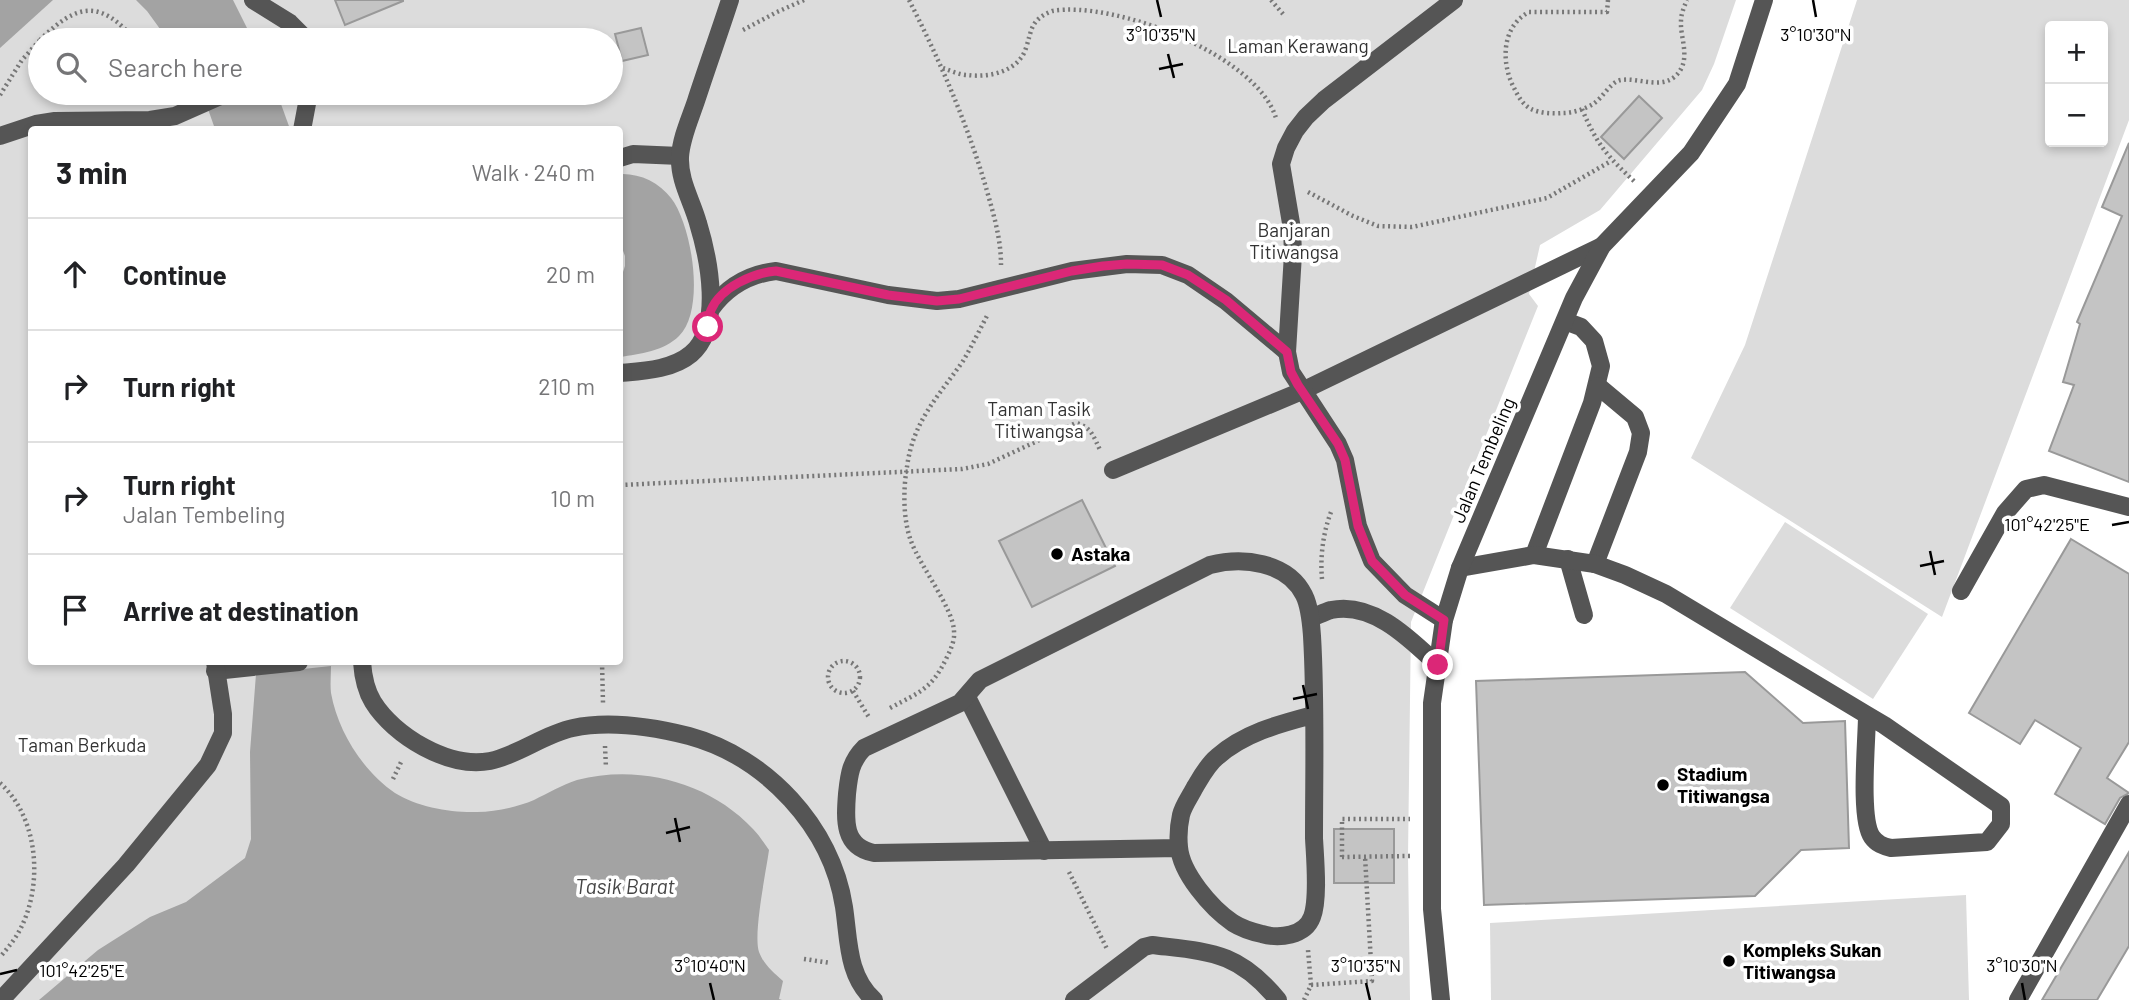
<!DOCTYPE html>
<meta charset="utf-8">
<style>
body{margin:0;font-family:Barlow,sans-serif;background:#f2f2f2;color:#202124}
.controls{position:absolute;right:21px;top:21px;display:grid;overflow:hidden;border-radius:7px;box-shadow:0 4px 10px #0003}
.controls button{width:63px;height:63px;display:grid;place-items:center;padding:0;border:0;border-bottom:2px solid #e0e0e0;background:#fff;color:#202124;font:35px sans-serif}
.stop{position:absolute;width:21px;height:21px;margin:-16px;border:5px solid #db2777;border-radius:50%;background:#fff}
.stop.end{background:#db2777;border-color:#fff;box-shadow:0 2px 7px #0008}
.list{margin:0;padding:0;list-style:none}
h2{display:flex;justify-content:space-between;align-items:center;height:91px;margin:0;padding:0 28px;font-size:30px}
h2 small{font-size:23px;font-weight:400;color:#757577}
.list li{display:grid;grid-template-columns:46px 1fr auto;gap:21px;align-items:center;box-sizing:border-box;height:112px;padding:0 28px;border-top:2px solid #e0e0e0}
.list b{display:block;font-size:26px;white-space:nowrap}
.list p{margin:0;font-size:23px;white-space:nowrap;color:#757577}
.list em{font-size:23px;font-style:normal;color:#757577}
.icon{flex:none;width:38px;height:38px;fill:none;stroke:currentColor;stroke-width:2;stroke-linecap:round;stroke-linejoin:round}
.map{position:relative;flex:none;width:2129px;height:1000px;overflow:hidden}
.search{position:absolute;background:#fff;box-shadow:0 4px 10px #0003;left:28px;top:28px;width:595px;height:77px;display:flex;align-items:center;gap:18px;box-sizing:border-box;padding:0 24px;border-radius:38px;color:#757577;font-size:26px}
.panel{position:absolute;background:#fff;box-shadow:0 4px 10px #0003;left:28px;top:126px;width:595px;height:539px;border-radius:7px}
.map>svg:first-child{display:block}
.green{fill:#dcdcdc;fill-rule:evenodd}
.water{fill:#a3a3a3}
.building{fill:#c4c4c4;stroke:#999;stroke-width:2}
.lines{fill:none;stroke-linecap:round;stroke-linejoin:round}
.path{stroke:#777;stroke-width:4.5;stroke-dasharray:2 3.5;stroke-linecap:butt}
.minor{stroke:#555;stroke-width:18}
.route{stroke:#db2777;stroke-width:9}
.ticks{fill:none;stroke:#000;stroke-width:2.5}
.poi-dot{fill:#000;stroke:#fff;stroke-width:2.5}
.labels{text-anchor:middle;stroke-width:7;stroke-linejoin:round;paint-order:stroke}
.park-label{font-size:19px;fill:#333;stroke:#fff}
.street-label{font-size:19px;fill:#000;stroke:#fff}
.poi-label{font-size:19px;font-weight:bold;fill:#000;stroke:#fff;text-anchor:start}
.water-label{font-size:21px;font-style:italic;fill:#444;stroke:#fff}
.ticks-label{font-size:18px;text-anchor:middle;fill:#000;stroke:#fff;stroke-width:7;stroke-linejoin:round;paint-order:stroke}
</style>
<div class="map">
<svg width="2129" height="1000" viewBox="0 0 2129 1000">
<rect width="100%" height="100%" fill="#fff"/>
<g class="green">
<path d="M0,0H1736L1714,64L1702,90L1600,210L1540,245L1529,294L1538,306L1411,622L1408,856L1410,1000H0ZM40,40H611V93H40ZM32,130H620V662H32Z"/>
<path d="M1857,0H2129V120L1942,617L1691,458L1745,345ZM2050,26H2103V142H2050Z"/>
<polygon points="1785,522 1928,614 1873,699 1730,608"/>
<polygon points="1966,895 1969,1000 1491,1000 1490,923"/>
</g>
<g class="water">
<polygon points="0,0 53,0 0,48"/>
<polygon points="136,0 233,0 253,40 168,40 147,11"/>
<polygon points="240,93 277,93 290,129 215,129 208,109"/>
<path d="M620,174C639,173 659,182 671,198C692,225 706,310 679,336C664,351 640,354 620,357V281L625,266V256L620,243Z"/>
<path d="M331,666C331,675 330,684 331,693C338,732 363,771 395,793C417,807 452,813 477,812C496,812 517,807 534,800C548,793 562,785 577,780C639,764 709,782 753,829C759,835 764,843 769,850C766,872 753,934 759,952C764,965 773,972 783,981L779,999L782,1000H39L98,950L150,917L186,902L245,858L251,839L250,752L256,674Z"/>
</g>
<g class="building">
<polygon points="335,0 403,0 403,1 345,25"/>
<polygon points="641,28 648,55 622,61 615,34"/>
<polygon points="1639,96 1662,118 1624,159 1601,137"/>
<polygon points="2129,143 2129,482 2049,451 2074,385 2063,382 2080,324 2077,322 2122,216 2102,207"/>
<polygon points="1082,500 1115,566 1032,607 999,541"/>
<polygon points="2071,539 2129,574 2129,742 2107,778 2129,793 2120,798 2105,824 2055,794 2081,748 2035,720 2020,744 1969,713"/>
<polygon points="1745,672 1803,723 1845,721 1849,848 1801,850 1755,896 1484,905 1476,681"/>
<rect x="1334" y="829" width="60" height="54"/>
<polygon points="2129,852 2129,946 2097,1000 2042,1000"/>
</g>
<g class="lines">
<g class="path">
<path d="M909,0C940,61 968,125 987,191C994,216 1001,239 1001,265"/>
<polyline points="1271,0 1283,14"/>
<path d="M1608,0L1607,12H1529C1501,27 1501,63 1514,88C1518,96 1523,105 1531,109C1539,113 1553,114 1563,113C1573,113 1585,109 1593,104C1603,98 1610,82 1621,80C1641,77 1667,93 1681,69C1689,54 1680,36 1681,21C1681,14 1684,7 1687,0"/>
<polyline points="743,30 777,12 804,0"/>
<path d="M40,40C78,2 101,0 135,40"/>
<path d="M943,68C951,71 960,75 968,75C990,78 1019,71 1026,48C1032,30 1030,20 1052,11C1114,0 1257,55 1276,118"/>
<polyline points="0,95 22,60 40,40"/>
<path d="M1582,109C1597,145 1608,157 1636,183"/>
<polyline points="1308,192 1353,216 1378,226 1412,227 1547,198 1611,161"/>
<path d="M620,485L962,469L988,464L1076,423C1092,427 1094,438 1101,452"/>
<path d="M1322,579C1320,557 1323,533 1331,512"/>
<circle cx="844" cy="677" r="16"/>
<polyline points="602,662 603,703"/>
<polyline points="853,691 870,719"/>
<path d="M890,708C920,692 932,689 947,657C951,649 955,640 954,631C953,608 920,566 911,541C903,520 903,489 907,467C913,421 938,397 963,361C972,346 980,329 988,314"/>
<polyline points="605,746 606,768"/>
<polyline points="393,779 402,760"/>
<path d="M0,783C40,819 44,890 17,935C12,943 6,950 0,957"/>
<polyline points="1342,857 1342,819 1410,819"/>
<polyline points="1342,857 1410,856"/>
<polyline points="1069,872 1107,949"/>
<polyline points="804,959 831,963"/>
<polyline points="1311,985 1372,981 1365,856"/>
<polyline points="1304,1000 1311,985 1308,950"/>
</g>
<g class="minor">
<polyline points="253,0 290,23 307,40"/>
<polyline points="302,130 309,93"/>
<polyline points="0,136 36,124 55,121 150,120 175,116 227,93"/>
<polyline points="620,158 633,154 680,156"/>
<path d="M711,309C727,287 749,274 776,271L888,295L937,301L959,299L1072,271L1127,264L1162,265L1188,275L1226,301L1287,352"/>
<path d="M620,373C642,371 672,370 691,354C723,327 709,259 698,223C692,201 679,181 680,157C681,138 690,119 696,101C707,67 719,34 730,0"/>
<polyline points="1113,470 1302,391 1602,246"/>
<polyline points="1534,555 1592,403 1601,366 1594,341 1581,327 1565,321"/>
<polyline points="1568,559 1584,615"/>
<polyline points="1595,564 1638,452 1641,433 1635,417 1598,386"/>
<path d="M1460,568L1534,555L1595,564L1625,575L1666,594L1867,715L1884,725L2001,806V824L1987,842L1891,848C1883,846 1877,844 1872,837C1859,819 1867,740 1867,715"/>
<polyline points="1961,591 2005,513 2026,489 2044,485 2129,507"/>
<path d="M1311,618C1317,616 1324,612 1331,610C1373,601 1410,639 1438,665"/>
<polyline points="1444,620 1405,595 1372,561 1358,526 1345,460 1338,444 1291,372 1287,352 1293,254 1292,229 1281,164 1286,148 1295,131 1306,117 1324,100 1454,0"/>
<path d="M362,662C363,676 365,689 373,702C394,736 449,769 490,761C519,755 544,734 573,728C610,720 653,727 689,736C766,757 832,827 844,907C849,940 847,976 874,1000"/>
<polyline points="215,671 299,662"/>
<polyline points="967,697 1044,851"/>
<path d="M1179,848L874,853C843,847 845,820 847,794C849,776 850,762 864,748L960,703L980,680L1210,565C1242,557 1287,561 1304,595C1310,607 1311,623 1312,636C1316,703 1314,771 1314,838C1315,858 1319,899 1312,917C1305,936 1279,939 1262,934C1253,932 1241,928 1233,923C1211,908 1181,873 1179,847C1178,837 1179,824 1181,815C1183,806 1191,795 1195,787C1201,777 1208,764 1217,757C1244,733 1279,724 1313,715"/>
<polyline points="1,1000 126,865 208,765 223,733 223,714 215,662"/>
<path d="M1074,1000L1144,947L1152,945C1210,952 1238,951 1278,1000"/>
<polyline points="1441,1000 1432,909 1432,703 1444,620 1460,568 1574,298 1602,246 1691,153 1737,84 1764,0"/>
<polyline points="2018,1000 2129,804"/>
</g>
</g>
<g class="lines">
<path class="route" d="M708,327C709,321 709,315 711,310C721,287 753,273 776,271L888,295L937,301L959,299L1072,271L1103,266L1127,264L1162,265L1188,275L1226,300L1287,352L1291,372L1298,385L1338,444L1345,460L1358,526L1372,561L1405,595L1444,620L1438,665"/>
</g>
<path class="ticks" d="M1157,0L1161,17M1813,0L1816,17M1168,54L1174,78M1159,69L1183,64M2112,525L2129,522M1930,551L1935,575M1920,566L1944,561M1303,685L1308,709M1293,699L1317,694M675,818L680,842M666,833L690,827M0,974L17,970M710,983L714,1000M1366,983L1370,1000M2022,983L2025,1000"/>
<g class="poi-dot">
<circle cx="1057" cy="554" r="7"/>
<circle cx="1663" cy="785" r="7"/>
<circle cx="1729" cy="961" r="7"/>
</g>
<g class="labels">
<g class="park-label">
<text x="1298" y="53">Laman Kerawang</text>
<text x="1294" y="237">Banjaran<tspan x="1294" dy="22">Titiwangsa</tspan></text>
<text x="1039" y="416">Taman Tasik<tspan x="1039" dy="22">Titiwangsa</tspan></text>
<text x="82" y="752">Taman Berkuda</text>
</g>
<g class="street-label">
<text transform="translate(1483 460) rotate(-67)" y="7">Jalan Tembeling</text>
</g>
<g class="poi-label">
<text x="1071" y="561">Astaka</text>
<text x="1677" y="781">Stadium<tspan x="1677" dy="22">Titiwangsa</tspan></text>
<text x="1743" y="957">Kompleks Sukan<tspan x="1743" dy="22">Titiwangsa</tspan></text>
</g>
<g class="water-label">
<text x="625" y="894">Tasik Barat</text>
</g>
</g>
<g class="ticks-label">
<text x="1161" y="41">3°10'35"N</text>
<text x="1816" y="41">3°10'30"N</text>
<text x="2047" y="531">101°42'25"E</text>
<text x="710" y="972">3°10'40"N</text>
<text x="1366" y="972">3°10'35"N</text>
<text x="2022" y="972">3°10'30"N</text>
<text x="82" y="977">101°42'25"E</text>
</g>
</svg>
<div class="controls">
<button>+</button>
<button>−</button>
</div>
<div class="stop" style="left:708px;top:327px"></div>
<div class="stop end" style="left:1438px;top:665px"></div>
<div class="search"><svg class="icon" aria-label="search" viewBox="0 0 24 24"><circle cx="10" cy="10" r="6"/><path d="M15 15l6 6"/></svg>Search here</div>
<section class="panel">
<h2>3 min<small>Walk · 240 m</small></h2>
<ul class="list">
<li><svg class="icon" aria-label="ahead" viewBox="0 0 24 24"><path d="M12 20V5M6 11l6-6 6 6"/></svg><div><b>Continue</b></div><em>20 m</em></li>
<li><svg class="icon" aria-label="right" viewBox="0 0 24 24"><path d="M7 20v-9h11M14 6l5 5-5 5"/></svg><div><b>Turn right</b></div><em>210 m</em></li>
<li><svg class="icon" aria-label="right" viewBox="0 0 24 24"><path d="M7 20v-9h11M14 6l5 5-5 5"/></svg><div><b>Turn right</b><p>Jalan Tembeling</p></div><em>10 m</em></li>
<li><svg class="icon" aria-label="arrive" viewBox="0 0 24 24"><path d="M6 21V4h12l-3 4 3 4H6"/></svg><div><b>Arrive at destination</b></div></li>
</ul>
</section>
</div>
